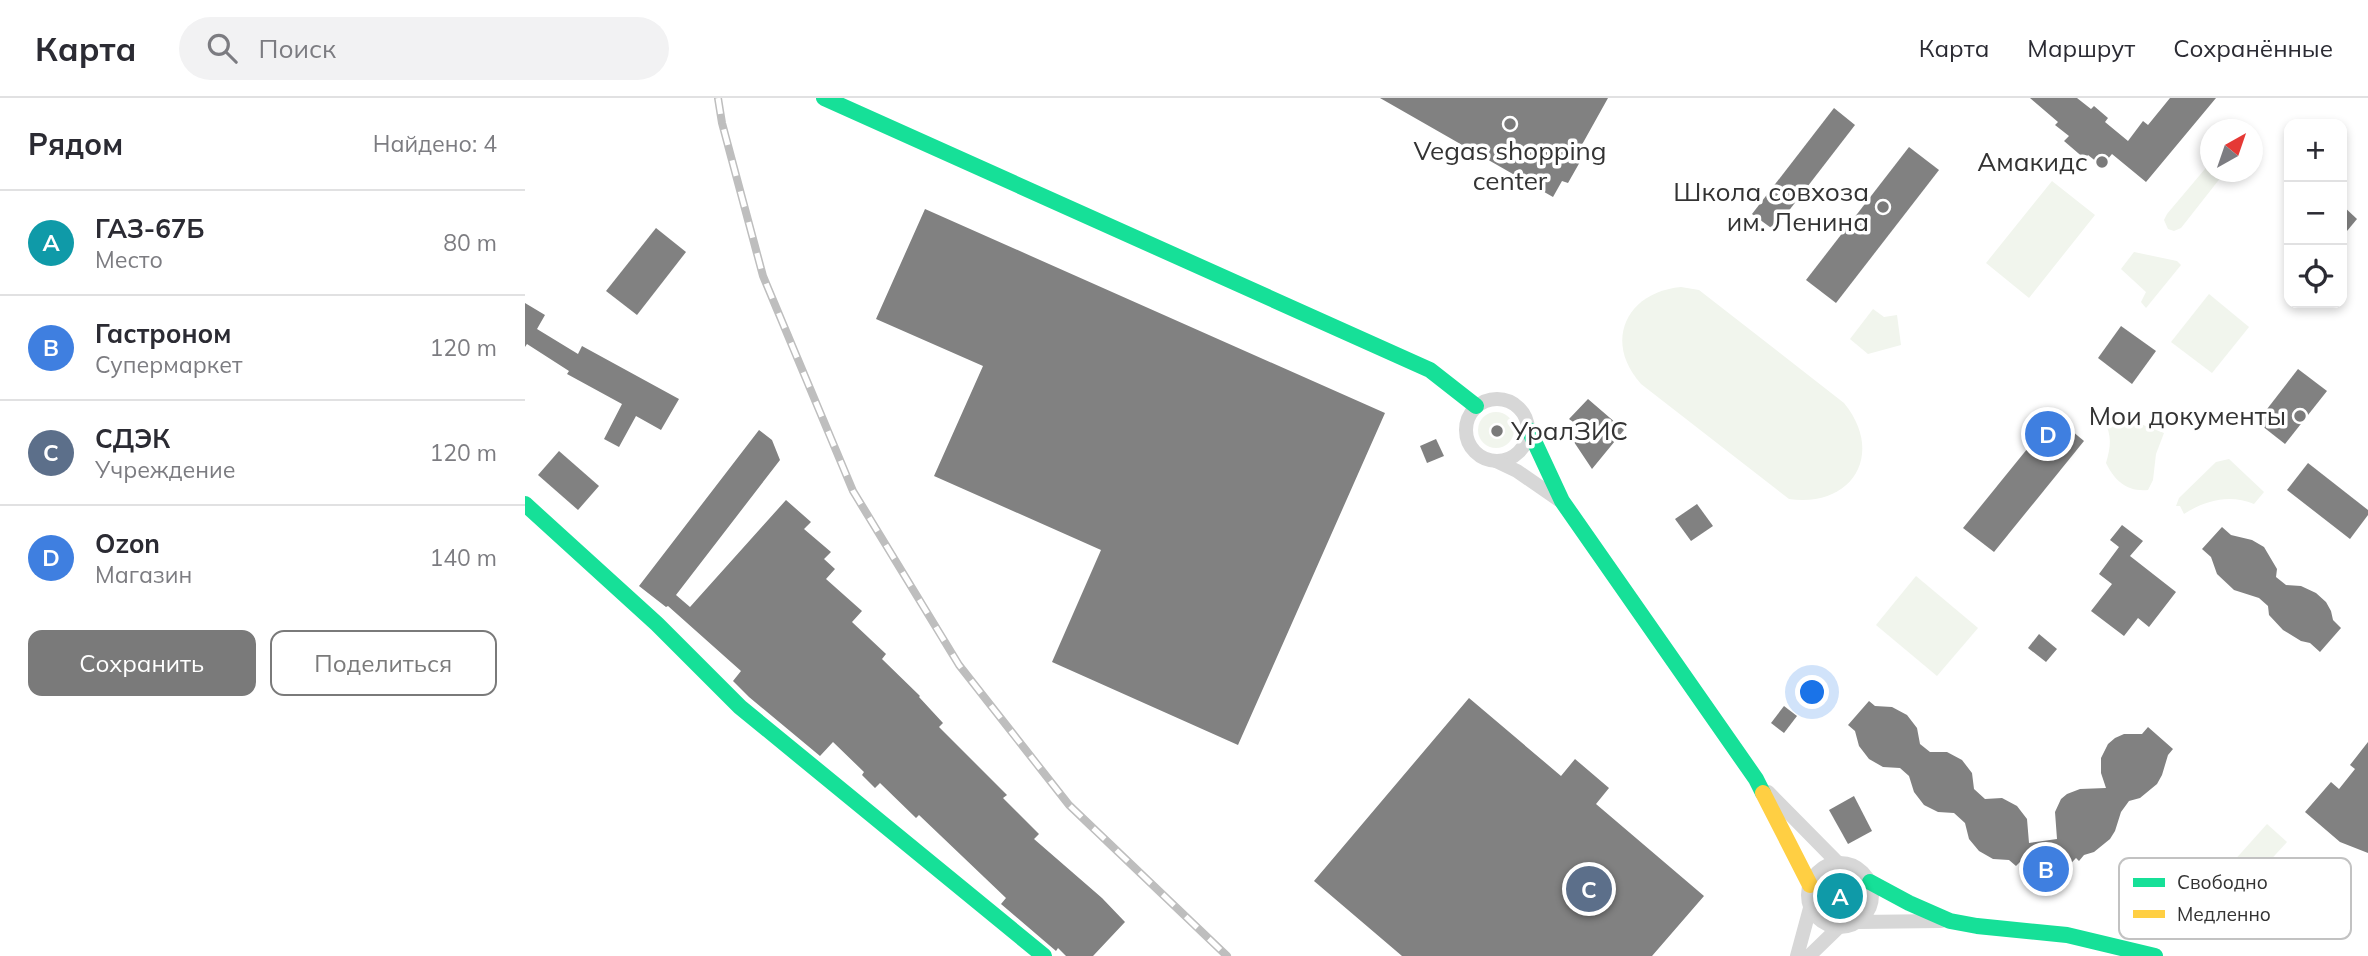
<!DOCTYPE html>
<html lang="ru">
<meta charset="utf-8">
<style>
body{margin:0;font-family:Mulish,sans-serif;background:#f2f2f3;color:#2b2b33}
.controls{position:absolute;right:21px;top:21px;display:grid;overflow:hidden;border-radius:14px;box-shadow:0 4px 10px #0003}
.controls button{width:63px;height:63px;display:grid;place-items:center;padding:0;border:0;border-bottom:2px solid #e1e1e2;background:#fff;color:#2b2b33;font:35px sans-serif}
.compass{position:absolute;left:1675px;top:21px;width:63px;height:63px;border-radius:50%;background:#fff;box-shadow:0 4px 10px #0003;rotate:40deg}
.you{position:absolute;left:1288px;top:595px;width:24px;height:24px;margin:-18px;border:5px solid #fff;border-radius:50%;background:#1a73e8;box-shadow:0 0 0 10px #1a73e833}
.badge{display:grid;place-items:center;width:46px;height:46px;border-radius:50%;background:#7a7a7a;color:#fff;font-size:23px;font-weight:700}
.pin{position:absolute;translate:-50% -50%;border:4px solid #fff;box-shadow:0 2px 7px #0006}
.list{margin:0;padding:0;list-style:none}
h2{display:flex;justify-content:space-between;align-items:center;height:91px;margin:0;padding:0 28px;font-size:30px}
h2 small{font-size:23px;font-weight:400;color:#7c7c81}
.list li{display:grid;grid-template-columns:46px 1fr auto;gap:21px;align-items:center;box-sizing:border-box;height:105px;padding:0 28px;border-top:2px solid #e1e1e2}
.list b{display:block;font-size:26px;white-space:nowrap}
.list p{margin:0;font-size:23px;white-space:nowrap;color:#7c7c81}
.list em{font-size:23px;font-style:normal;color:#7c7c81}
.actions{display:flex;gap:14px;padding:21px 28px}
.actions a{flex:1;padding:16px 0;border:2px solid #7a7a7a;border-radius:14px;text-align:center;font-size:24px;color:#7a7a7a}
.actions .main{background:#7a7a7a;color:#fff}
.icon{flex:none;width:38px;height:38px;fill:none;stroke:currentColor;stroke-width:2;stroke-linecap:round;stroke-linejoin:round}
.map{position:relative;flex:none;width:1843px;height:858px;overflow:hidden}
header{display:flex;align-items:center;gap:42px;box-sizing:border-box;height:98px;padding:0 35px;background:#fff;border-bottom:2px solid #e1e1e2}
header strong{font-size:33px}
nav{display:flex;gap:38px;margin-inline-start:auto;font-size:24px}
.search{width:490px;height:63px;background:#f2f2f3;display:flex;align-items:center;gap:18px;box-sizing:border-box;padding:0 24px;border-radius:38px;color:#7c7c81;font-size:26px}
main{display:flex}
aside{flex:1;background:#fff}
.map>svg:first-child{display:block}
.green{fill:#f1f5ed}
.building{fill:#818181}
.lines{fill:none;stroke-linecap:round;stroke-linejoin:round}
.street{stroke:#d7d7d7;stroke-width:14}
.fast{stroke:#16e098;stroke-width:16}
.slow{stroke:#ffcf43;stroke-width:16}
.rail-casing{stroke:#bebebe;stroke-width:8}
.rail{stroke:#fff;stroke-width:5;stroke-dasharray:16;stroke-linecap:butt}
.poi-dot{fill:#7a7a7a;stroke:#fff;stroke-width:2.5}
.labels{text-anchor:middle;stroke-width:7;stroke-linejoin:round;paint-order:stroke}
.poi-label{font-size:26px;fill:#333;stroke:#fff;text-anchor:end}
.key{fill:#fff;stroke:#c2c2c2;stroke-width:2}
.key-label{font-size:19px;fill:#333}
</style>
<header>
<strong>Карта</strong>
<div class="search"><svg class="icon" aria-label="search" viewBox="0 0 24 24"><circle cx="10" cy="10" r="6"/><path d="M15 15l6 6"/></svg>Поиск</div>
<nav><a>Карта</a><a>Маршрут</a><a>Сохранённые</a></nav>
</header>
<main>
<aside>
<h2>Рядом<small>Найдено: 4</small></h2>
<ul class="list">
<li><span class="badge" style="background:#0f9aa8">A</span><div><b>ГАЗ-67Б</b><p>Место</p></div><em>80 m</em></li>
<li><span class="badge" style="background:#3f7fe0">B</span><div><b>Гастроном</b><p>Супермаркет</p></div><em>120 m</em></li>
<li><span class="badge" style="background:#5c6f8a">C</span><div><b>СДЭК</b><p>Учреждение</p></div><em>120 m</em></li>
<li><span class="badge" style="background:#3f7fe0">D</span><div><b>Ozon</b><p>Магазин</p></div><em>140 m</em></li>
</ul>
<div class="actions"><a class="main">Сохранить</a><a>Поделиться</a></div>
</aside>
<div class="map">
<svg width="1843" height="858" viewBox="0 0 1843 858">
<rect width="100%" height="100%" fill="#fff"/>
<g class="green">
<polygon points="1685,65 1686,74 1700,74 1656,130 1649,133 1643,131 1639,122 1642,116"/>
<polygon points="1527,83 1570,117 1504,200 1461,165"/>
<polygon points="1609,154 1652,163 1656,167 1621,210 1616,204 1621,194 1596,171"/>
<path d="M1156,189L1174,192L1319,305C1360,355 1328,410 1264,401L1116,286C1078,244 1101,194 1156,189Z"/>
<polygon points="1684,196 1724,229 1687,275 1646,244"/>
<polygon points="1348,211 1359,219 1372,217 1376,247 1343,256 1325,241"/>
<path d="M1582,313L1639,335L1631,356L1628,382L1623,392C1602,394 1590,383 1581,365C1586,348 1587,338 1579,322Z"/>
<circle cx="971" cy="332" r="18"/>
<path d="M1704,361L1739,394L1729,406C1705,396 1681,402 1659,416L1655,408H1651L1654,400L1691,364Z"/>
<polygon points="1391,478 1453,530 1412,578 1351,527"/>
<polygon points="1742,726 1762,744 1718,792 1699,774"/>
<circle cx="1315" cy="798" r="22"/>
</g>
<g class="building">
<polygon points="855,0 1083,0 1054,52 1060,55 1043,85 1037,83 1028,99"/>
<polygon points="1505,0 1552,0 1566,11 1569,8 1583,20 1580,24 1603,43 1618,23 1623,27 1645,0 1691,0 1621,84 1587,56 1577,68 1563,57 1560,61 1539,43 1544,38 1530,27 1533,24"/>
<polygon points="1309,10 1330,27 1249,132 1227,116"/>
<polygon points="1384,49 1414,72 1311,205 1281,182"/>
<polygon points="1817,107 1832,121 1817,139"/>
<polygon points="400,111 860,315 713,647 527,564 576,452 409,378 458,268 351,221"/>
<polygon points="131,130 161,154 112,217 81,193"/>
<polygon points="0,205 20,217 12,231 53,256 57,248 154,301 136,332 111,318 94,349 79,341 97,306 42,276 44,273 2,246 0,249"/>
<polygon points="1596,228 1631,253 1607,286 1573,260"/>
<polygon points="1773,271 1802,293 1760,346 1732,324"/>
<polygon points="1063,301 1099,332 1067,371 1045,338 1054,328 1044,321"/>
<polygon points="1529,318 1559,343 1469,454 1438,430"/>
<polygon points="234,332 247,342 255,362 151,497 165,509 261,402 286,424 279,431 306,454 299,461 310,471 301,481 337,513 327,524 361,556 357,561 395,598 394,599 418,625 414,629 482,697 478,700 514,736 509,741 577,800 600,824 568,858 541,858 533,850 531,853 476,806 481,800 394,717 391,720 355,685 350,690 337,677 339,674 308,644 295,658 224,599 208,583 216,573 143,508 141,509 114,488"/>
<polygon points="911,341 919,358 902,365 895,348"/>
<polygon points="34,353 74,388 53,412 13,377"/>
<polygon points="1783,365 1843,412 1843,417 1825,441 1762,392"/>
<polygon points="1172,406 1188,428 1166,443 1150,421"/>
<polygon points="1597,427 1618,443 1605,458 1651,494 1624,529 1613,520 1599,538 1566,513 1587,486 1574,476 1594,449 1585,442"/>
<polygon points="1697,429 1706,437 1727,442 1739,449 1752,471 1751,479 1761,487 1776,488 1791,495 1801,504 1806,513 1808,522 1816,530 1795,554 1785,545 1776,543 1758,532 1744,517 1743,508 1734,500 1709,492 1692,476 1686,459 1677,451"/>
<polygon points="1514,536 1532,551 1521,564 1503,550"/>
<polygon points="944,600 1036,678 1050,661 1084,690 1071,706 1179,798 1127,858 877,858 789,783"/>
<polygon points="1344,603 1350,608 1367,609 1382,617 1392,630 1395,646 1405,654 1422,654 1437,662 1447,675 1449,691 1460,701 1477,700 1492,708 1502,721 1504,745 1532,741 1530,714 1536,701 1542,696 1555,691 1581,690 1576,675 1576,660 1583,646 1590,640 1599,636 1617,636 1623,629 1648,651 1643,657 1637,677 1632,686 1615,700 1604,703 1596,714 1590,733 1585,741 1569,754 1559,757 1554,763 1551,760 1534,778 1521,781 1515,780 1495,764 1491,768 1484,762 1468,761 1454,753 1444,741 1440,725 1429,715 1413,714 1399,707 1389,694 1384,678 1375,670 1358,669 1344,661 1334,648 1330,633 1323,627"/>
<polygon points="1259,608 1272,618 1259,635 1246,625"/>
<polygon points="1843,644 1843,755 1815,744 1780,714 1806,684 1814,691 1830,671 1825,667"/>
<polygon points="1329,698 1347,733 1323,746 1304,712"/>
</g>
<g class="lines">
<g class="street">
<circle cx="972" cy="332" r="31"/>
<polyline points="971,363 992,373 1034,402"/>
<polyline points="1243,694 1313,765"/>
<circle cx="1315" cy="797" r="32"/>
<polyline points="1333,824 1416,823"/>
<polyline points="1272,858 1285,810"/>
<polyline points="1284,858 1314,829"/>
</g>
<g class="fast">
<polyline points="299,0 905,272 951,308"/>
<polyline points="1004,332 1037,403 1231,681 1238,695"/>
<polyline points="0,406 132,526 215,609 519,858"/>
<polyline points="1345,784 1384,805 1425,823 1452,828 1542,837 1630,858"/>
</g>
<polyline class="slow" points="1238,695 1285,787"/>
<g class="rail-casing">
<polyline id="rail" points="193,0 197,25 238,178 328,393 434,567 544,707 702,858"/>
</g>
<use href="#rail" class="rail"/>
</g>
<g class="poi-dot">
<circle cx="985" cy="26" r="7"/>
<circle cx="1577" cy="64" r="7"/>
<circle cx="1358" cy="109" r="7"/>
<circle cx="1775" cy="318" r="7"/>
<circle cx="972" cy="333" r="7"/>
</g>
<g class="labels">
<g class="poi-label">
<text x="985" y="62" text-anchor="middle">Vegas shopping<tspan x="985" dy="30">center</tspan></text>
<text x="1563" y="73">Амакидс</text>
<text x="1344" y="103">Школа совхоза<tspan x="1344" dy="30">им. Ленина</tspan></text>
<text x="1761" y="327">Мои документы</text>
<text x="986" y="342" text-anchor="start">УралЗИС</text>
</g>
</g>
<rect x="1594" y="760" width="232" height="81" rx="10" class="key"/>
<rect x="1608" y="780" width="32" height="9" fill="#16e098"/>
<rect x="1608" y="812" width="32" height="8" fill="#ffcf43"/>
<g class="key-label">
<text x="1652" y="791">Свободно</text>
<text x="1652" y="823">Медленно</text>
</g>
</svg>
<div class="controls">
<button>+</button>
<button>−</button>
<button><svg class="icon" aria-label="locate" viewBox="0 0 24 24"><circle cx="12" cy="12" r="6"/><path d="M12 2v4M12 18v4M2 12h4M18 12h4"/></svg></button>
</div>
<svg class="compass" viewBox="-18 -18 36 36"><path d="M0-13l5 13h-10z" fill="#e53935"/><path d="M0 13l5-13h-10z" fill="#7c7c81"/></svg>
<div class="you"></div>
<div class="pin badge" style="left:1315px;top:798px;background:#0f9aa8">A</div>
<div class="pin badge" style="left:1521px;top:771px;background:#3f7fe0">B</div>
<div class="pin badge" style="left:1064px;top:791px;background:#5c6f8a">C</div>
<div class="pin badge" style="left:1523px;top:336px;background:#3f7fe0">D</div>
</div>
</main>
